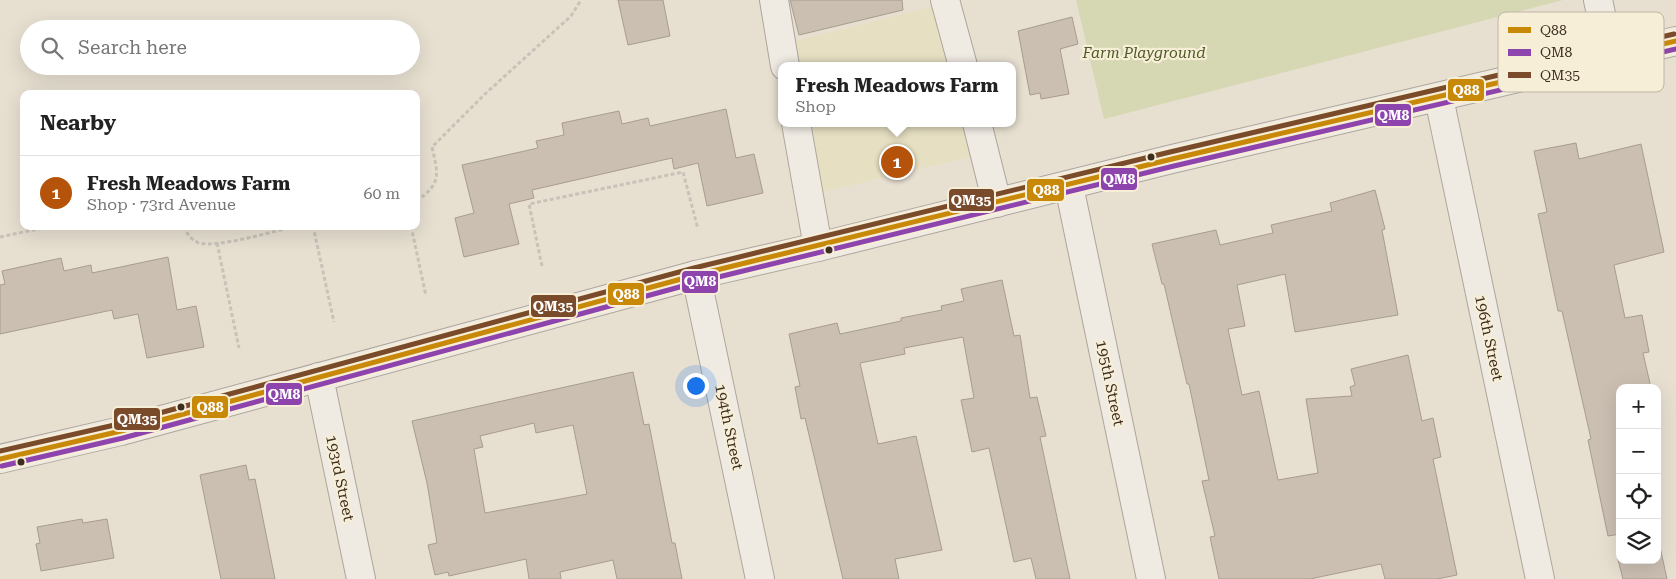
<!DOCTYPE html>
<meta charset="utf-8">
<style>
body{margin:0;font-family:"Roboto Serif",serif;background:#f6f6f6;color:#222}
.controls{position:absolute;right:15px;bottom:15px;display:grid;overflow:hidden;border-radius:10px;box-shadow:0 5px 20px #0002}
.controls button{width:45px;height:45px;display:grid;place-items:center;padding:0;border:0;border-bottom:1px solid #e0e0e0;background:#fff;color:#222;font:25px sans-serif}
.you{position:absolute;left:695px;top:385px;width:18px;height:18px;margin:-12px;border:4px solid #fff;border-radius:50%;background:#1a73e8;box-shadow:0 0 0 8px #1a73e833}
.badge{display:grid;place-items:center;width:32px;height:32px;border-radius:50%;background:#b45309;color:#fff;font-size:16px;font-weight:700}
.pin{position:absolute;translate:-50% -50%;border:2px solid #fff;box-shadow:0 1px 5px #0006}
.popup{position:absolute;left:778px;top:62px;width:238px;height:65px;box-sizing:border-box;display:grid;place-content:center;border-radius:10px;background:#fff;filter:drop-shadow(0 1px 4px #0005);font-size:16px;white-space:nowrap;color:#767676}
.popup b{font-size:19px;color:#222}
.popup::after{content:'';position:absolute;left:50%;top:100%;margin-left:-10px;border:10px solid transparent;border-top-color:#fff}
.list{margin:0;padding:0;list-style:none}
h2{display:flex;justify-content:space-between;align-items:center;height:65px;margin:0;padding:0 20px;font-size:21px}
h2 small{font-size:16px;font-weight:400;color:#767676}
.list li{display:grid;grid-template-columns:32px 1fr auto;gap:15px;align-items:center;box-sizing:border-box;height:75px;padding:0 20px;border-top:1px solid #e0e0e0}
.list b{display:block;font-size:19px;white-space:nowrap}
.list p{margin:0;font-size:16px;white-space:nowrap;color:#767676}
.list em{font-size:16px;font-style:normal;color:#767676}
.icon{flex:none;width:28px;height:28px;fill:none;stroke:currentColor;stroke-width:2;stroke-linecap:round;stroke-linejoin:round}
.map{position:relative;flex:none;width:1676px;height:579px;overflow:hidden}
.search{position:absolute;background:#fff;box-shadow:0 5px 20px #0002;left:20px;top:20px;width:400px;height:55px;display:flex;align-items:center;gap:12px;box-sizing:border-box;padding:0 18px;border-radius:28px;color:#767676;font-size:19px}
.panel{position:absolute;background:#fff;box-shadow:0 5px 20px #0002;left:20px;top:90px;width:400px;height:140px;border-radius:10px}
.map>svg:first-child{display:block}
.farmland{fill:#e6dfc2}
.green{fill:#d6d7b3}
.building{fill:#cbbfb2;stroke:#a89c90;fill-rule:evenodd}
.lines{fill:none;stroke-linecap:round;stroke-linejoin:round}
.minor-casing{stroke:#ada599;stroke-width:30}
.path{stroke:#c8c2b9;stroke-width:3;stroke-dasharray:4 2.5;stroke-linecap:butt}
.minor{stroke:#efebe3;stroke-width:28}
.bus-1-casing{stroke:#f7eed8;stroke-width:9}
.bus-2-casing{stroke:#f7eed8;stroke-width:9}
.bus-3-casing{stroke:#f7eed8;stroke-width:9}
.bus-1{stroke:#c88808;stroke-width:5}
.bus-2{stroke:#8e44ad;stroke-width:5}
.bus-3{stroke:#7a4b2a;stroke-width:5}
.bus-dot{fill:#3d2e20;stroke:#f7eed8;stroke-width:2}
.labels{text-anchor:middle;stroke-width:4.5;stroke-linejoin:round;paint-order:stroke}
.park-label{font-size:15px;font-style:italic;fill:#4d5a26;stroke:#f7eed8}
.street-label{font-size:15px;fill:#3d2e20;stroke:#f7eed8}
.key{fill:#f7eed8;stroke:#bfb4a1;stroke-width:1}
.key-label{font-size:14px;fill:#3d2e20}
.line-badge{stroke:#f7eed8;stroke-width:2}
.badge-label{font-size:14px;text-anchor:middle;font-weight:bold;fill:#fff}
</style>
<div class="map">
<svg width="1676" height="579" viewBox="0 0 1676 579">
<rect width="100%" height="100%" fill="#e7e0d1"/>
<g class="farmland">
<polygon points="935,6 952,66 792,66 787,43"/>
<polygon points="803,123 970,123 979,155 818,193"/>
</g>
<polygon class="green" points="1076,0 1563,0 1104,119"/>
<g class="building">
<polygon points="618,0 663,0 670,36 628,45"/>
<polygon points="790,0 902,0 903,10 799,35"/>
<polygon points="1072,17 1078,44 1060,49 1069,94 1041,99 1040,93 1030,95 1018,31"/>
<polygon points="726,109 736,158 754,154 763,193 707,206 698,163 674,169 672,158 532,190 534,198 509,204 519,244 464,257 455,218 474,213 462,165 538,148 536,141 564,135 562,123 619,111 622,124 648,118 650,126"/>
<polygon points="1576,143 1579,159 1641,144 1664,252 1614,265 1625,318 1642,315 1649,352 1643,353 1651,388 1620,388 1620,534 1608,536 1588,440 1591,439 1562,311 1558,311 1538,214 1547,212 1534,151"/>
<polygon points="1375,190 1385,229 1382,230 1398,315 1295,332 1285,274 1237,285 1245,326 1228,329 1242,395 1259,391 1278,480 1318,473 1306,399 1352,396 1350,387 1355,385 1351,369 1408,355 1422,421 1433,418 1441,457 1433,459 1457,575 1437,579 1385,579 1381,564 1310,579 1219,579 1210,537 1215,536 1202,481 1209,480 1189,384 1187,384 1164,284 1162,284 1152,244 1216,230 1220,245 1273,233 1271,225 1332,211 1330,203"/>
<polygon points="168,257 177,310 196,306 204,347 147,358 138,314 114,319 112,310 0,334 0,285 5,284 2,271 61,258 64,271 91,265 92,273"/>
<polygon points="1002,280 1014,336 1020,335 1030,398 1037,397 1046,436 1040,437 1070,579 1036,579 1031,558 1014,562 989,448 972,452 961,400 974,398 963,337 904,348 905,354 860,363 878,444 916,436 942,550 895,559 899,579 843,579 805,418 801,419 795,387 800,386 789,334 837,323 840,334 901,321 901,318 942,310 941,306 964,301 961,289"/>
<path d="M633,372L644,425L649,424L672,543H675L682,579H617L613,560L560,572L561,579H529L526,559L449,576L448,572L435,575L428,545L437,543L427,483L412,421ZM534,423L536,433L573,425L587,494L485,513L474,449L483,447L480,436Z"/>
<polygon points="246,465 249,480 255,479 275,579 221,579 200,475"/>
<polygon points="82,519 83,523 107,519 114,558 41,571 36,544 40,543 37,527"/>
<polygon points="1660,547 1667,579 1623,579 1617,556 1620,556 1620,560 1657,560 1657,548"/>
</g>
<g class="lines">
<g class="minor-casing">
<g id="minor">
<polyline points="774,0 785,66"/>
<polyline points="945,0 963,66"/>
<polyline points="1598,0 1601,14"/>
<polyline points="1439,98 1540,579"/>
<polyline points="796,123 818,247"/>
<polyline points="977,123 997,203"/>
<polyline points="1069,186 1151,579"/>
<polyline points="696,275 760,579"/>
<polyline points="319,377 361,579"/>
<polyline points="0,459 121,431 696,275 818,247 1172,159 1676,41"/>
</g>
</g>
<g class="path">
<path d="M416,201C442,184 438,174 432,147L485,94L571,16L581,0"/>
<path d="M184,226C187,234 191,240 199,243C218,248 275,231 296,226"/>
<polyline points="313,226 334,322"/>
<polyline points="411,226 426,296"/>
<polyline points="0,237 52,226"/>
<polyline points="217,243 239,348"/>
<polyline points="542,266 529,204 683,172 698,229"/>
</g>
<use href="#minor" class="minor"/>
<g class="bus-1-casing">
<polyline id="bus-1" points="0,459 121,431 696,275 1172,159 1676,41"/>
</g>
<g class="bus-2-casing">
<polyline id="bus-2" points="2,466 123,438 698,282 1174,166 1676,49"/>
</g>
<g class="bus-3-casing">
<polyline id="bus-3" points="0,451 119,424 694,268 1170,152 1674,34"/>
</g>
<use href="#bus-1" class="bus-1"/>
<use href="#bus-2" class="bus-2"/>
<use href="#bus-3" class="bus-3"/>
</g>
<g class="bus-dot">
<circle cx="1151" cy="157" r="4.5"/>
<circle cx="829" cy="250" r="4.5"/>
<circle cx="181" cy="407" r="4.5"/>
<circle cx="21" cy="462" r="4.5"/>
</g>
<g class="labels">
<g class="park-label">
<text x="1144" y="58">Farm Playground</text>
</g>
<g class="street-label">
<text transform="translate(1489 338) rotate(78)" y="5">196th Street</text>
<text transform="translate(1110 383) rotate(78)" y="5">195th Street</text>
<text transform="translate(729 427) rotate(78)" y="5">194th Street</text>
<text transform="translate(340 478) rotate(78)" y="5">193rd Street</text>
</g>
</g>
<rect x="1498" y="12" width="166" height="80" rx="8" class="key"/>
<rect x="1508" y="27" width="23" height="6" fill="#c88808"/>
<rect x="1508" y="49" width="23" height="7" fill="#8e44ad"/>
<rect x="1508" y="72" width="23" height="6" fill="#7a4b2a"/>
<g class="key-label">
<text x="1540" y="35">Q88</text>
<text x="1540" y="57">QM8</text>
<text x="1540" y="80">QM35</text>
</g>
<g class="line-badge">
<rect x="1447" y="78" width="38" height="24" rx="5" fill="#c88808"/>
<rect x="1374" y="103" width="38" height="24" rx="5" fill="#8e44ad"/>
<rect x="1100" y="167" width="38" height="24" rx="5" fill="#8e44ad"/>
<rect x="1026" y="178" width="39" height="24" rx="5" fill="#c88808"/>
<rect x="948" y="188" width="47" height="24" rx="5" fill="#7a4b2a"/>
<rect x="681" y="270" width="38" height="24" rx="5" fill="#8e44ad"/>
<rect x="607" y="282" width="38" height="24" rx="5" fill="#c88808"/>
<rect x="530" y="294" width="47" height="24" rx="5" fill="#7a4b2a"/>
<rect x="265" y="382" width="38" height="24" rx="5" fill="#8e44ad"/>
<rect x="191" y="395" width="38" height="24" rx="5" fill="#c88808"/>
<rect x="113" y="407" width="48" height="24" rx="5" fill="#7a4b2a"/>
</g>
<g class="badge-label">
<text x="1466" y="95">Q88</text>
<text x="1393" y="120">QM8</text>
<text x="1119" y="184">QM8</text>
<text x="1046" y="195">Q88</text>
<text x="971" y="205">QM35</text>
<text x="700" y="286">QM8</text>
<text x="626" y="299">Q88</text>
<text x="553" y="311">QM35</text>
<text x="284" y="399">QM8</text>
<text x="210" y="412">Q88</text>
<text x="137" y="424">QM35</text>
</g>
</svg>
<div class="controls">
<button>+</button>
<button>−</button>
<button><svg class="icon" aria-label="locate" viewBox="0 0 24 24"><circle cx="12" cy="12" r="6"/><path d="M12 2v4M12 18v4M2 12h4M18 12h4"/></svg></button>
<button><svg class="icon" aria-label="layers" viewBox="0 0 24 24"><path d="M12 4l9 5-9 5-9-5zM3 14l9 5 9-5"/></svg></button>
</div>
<div class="you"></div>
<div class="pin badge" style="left:897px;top:162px">1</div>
<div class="popup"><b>Fresh Meadows Farm</b>Shop</div>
<div class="search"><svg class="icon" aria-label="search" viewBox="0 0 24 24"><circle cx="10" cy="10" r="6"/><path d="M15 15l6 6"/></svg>Search here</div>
<section class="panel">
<h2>Nearby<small></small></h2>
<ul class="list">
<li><span class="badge">1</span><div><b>Fresh Meadows Farm</b><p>Shop · 73rd Avenue</p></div><em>60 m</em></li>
</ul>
</section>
</div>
